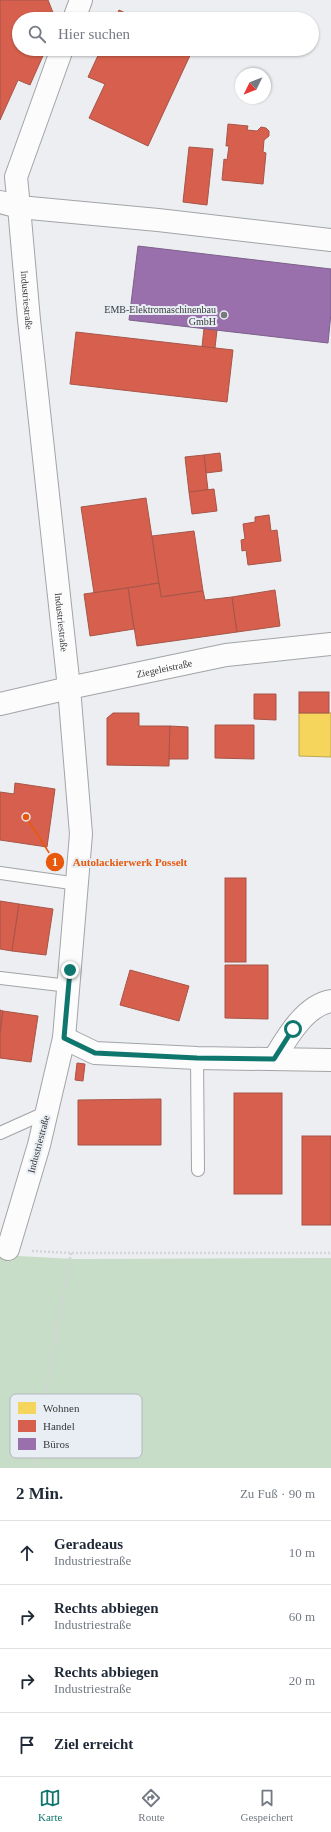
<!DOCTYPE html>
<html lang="de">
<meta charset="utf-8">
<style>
body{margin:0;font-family:Georgia,serif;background:#f6f6f7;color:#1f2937}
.compass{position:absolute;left:235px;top:68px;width:36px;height:36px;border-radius:50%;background:#fff;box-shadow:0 1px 3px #0004;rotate:227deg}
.stop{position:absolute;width:12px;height:12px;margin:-9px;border:3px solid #0f766e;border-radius:50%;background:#fff}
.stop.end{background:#0f766e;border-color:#fff;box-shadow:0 1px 4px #0008}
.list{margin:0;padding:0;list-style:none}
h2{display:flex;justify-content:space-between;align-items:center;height:52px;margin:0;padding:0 16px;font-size:17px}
h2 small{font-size:13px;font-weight:400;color:#747a83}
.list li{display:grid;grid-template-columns:26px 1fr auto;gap:12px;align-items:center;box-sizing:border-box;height:64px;padding:0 16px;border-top:1px solid #e0e1e3}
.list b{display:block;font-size:15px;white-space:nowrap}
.list p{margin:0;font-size:13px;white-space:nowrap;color:#747a83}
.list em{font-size:13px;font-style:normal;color:#747a83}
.icon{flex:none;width:22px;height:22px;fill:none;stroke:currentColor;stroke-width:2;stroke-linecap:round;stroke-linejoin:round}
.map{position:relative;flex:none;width:331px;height:1468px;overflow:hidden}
.search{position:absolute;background:#fff;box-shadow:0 1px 3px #0004;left:12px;right:12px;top:12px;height:44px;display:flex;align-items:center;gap:10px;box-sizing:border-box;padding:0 14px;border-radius:22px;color:#747a83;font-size:15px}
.sheet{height:308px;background:#fff}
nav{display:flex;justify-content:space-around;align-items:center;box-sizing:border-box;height:56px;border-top:1px solid #e0e1e3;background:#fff;font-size:11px;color:#747a83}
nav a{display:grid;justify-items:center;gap:2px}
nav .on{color:#0f766e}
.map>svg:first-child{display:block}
.green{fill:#c7ddc7}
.homes{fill:#f6d55c;stroke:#bda652}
.shops{fill:#d6604d;stroke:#a75548}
.offices{fill:#9970ab;stroke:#7c608a}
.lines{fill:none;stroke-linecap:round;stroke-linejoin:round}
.service-casing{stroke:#a2a4a6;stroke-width:14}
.minor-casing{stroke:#a2a4a6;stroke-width:24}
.path{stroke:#d5d5d7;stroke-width:2.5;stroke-dasharray:2 2;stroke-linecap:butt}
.service{stroke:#fcfcfd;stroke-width:12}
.minor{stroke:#fcfcfd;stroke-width:22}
.route{stroke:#0f766e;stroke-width:5}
.poi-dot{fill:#77797b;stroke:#e9eef4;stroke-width:1.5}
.labels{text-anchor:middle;stroke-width:4;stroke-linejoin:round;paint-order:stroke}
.street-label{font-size:10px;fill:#383a3c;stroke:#e9eef4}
.poi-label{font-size:10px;fill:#383a3c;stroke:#e9eef4;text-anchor:end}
.key{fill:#e9eef4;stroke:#b4b8bd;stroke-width:1}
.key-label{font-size:11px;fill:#383a3c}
.leader{fill:none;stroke:#e8590c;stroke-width:1.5}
.callout-dot{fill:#e8590c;stroke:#e9eef4;stroke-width:1.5}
.mark-label{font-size:12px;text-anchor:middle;font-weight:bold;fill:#fff}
.callout-label{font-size:11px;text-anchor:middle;font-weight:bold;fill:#e8590c;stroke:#e9eef4;stroke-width:4;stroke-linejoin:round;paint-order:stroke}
</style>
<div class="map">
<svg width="331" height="1468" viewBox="0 0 331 1468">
<rect width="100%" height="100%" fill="#eceef1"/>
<polygon class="green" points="0,1255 74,1259 331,1258 331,1468 0,1468"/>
<polygon class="homes" points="299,713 331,713 331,757 299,756"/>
<g class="shops">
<polygon points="0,0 48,0 54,15 52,19 19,19 19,49 46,49 30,85 18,80 0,120"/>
<polygon points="119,10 138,19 115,19"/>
<polygon points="101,49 193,49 148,146 89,118 105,84 88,77"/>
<polygon points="228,124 248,126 247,130 257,131 261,127 266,128 269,131 269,136 264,140 263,152 266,153 263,184 222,180 224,159 227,160 229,146 226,146"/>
<polygon points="189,147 213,149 207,205 183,202"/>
<polygon points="204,328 217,330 215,348 202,347"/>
<polygon points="76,332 233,350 227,402 70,384"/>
<polygon points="220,453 222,471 206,473 204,455"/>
<polygon points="204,455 208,490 189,492 185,457"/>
<polygon points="214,489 217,511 192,514 189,492"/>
<polygon points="146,498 159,583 94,593 81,507"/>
<polygon points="269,515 271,531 277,530 281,561 248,565 246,550 242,551 241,540 245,539 243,524 255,522 255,517"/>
<polygon points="194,531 203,591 161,597 152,536"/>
<polygon points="159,583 161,597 203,591 205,600 232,597 237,632 137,646 128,588"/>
<polygon points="128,588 134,629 90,636 84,594"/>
<polygon points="275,590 280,626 237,632 232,597"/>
<rect x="299" y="692" width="30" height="21"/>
<polygon points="254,694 276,694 276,720 254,719"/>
<polygon points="113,713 139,713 139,726 170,726 169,766 107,765 107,718"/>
<polygon points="215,725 254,725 254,759 215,758"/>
<polygon points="170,726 188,727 188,759 169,759"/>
<polygon points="15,783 55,789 47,847 0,840 0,792 14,794"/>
<rect x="225" y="878" width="21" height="84"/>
<polygon points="0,901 19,904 12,951 0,949"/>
<polygon points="19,904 53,909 46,955 12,951"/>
<polygon points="225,965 268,965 268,1019 225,1018"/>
<polygon points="130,970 189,986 179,1021 120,1005"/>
<polygon points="0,1010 3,1011 0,1034"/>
<polygon points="3,1011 38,1016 31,1062 0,1058 0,1034"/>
<polygon points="77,1063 85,1064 83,1081 75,1080"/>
<rect x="234" y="1093" width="48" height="101"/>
<polygon points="161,1099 161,1145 78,1145 78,1100"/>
<rect x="302" y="1136" width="29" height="89"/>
</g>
<polygon class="offices" points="138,246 331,269 331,313 328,343 129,320"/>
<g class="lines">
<g class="service-casing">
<g id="service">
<polyline points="0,873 78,884"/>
<polyline points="0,978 69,986"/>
<polyline points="197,1058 198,1170"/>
<polyline points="0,1133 47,1112"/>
</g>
</g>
<g class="minor-casing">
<g id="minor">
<polyline points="74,19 81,0"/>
<polyline points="62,49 16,177 19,207 158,220 331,240"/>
<path id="s1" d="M0,202L19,207L29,320L69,688L81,834L64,1038L39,1145L8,1249"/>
<path id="s2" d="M0,704L69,688L226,655L331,644"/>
<polyline points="64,1038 95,1053 197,1058 331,1060"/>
<path d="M274,1059C286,1039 305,1005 331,1001"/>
</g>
</g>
<g class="path">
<polyline points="32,1251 71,1253 331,1253"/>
<polyline points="35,1468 51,1361 71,1253"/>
</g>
<use href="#service" class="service"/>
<use href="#minor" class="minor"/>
</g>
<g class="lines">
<polyline class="route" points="70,970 64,1038 95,1053 197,1058 274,1059 293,1029"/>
</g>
<circle class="poi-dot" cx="224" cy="315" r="4"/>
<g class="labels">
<g class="street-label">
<text dy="4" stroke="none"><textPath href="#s1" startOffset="113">Industriestraße</textPath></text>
<text dy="4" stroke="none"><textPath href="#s1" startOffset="437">Industriestraße</textPath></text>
<text dy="4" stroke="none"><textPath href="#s2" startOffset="168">Ziegeleistraße</textPath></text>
<text transform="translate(38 1144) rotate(-75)" y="4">Industriestraße</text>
</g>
<g class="poi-label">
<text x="216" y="313">EMB-Elektromaschinenbau<tspan x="216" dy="12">GmbH</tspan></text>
</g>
</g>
<rect x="10" y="1394" width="132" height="64" rx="6" class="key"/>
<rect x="18" y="1402" width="18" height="12" fill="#f6d55c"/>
<rect x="18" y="1420" width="18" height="12" fill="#d6604d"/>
<rect x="18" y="1438" width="18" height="12" fill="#9970ab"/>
<g class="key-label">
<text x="43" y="1412">Wohnen</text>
<text x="43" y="1430">Handel</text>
<text x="43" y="1448">Büros</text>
</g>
<path class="leader" d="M26 817L55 862"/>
<g class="callout-dot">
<circle cx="26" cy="817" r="4"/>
<circle cx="55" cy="862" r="10"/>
</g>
<g class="mark-label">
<text x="55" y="866">1</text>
</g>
<g class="callout-label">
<text x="130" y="866">Autolackierwerk Posselt</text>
</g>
</svg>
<svg class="compass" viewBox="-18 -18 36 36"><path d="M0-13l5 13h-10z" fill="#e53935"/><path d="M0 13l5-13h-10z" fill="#747a83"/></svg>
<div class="stop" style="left:293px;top:1029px"></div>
<div class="stop end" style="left:70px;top:970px"></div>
<div class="search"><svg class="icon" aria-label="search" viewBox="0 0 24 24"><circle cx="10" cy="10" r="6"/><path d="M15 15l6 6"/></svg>Hier suchen</div>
</div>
<section class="sheet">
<h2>2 Min.<small>Zu Fuß · 90 m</small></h2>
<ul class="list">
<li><svg class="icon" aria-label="ahead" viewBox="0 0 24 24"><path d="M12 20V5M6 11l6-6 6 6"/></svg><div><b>Geradeaus</b><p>Industriestraße</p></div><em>10 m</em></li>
<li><svg class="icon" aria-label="right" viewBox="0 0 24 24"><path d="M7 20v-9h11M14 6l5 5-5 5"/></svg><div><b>Rechts abbiegen</b><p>Industriestraße</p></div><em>60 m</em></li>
<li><svg class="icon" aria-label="right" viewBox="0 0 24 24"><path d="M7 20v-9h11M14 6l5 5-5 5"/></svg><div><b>Rechts abbiegen</b><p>Industriestraße</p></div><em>20 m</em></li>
<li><svg class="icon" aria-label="arrive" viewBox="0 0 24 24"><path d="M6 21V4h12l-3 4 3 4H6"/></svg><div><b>Ziel erreicht</b></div></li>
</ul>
</section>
<nav>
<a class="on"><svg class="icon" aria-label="map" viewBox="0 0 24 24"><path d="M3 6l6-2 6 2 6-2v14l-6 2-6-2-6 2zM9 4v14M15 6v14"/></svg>Karte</a>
<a><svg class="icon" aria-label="directions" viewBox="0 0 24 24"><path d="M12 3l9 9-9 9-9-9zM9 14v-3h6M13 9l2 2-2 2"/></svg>Route</a>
<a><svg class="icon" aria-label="saved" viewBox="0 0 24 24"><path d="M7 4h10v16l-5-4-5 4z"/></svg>Gespeichert</a>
</nav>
